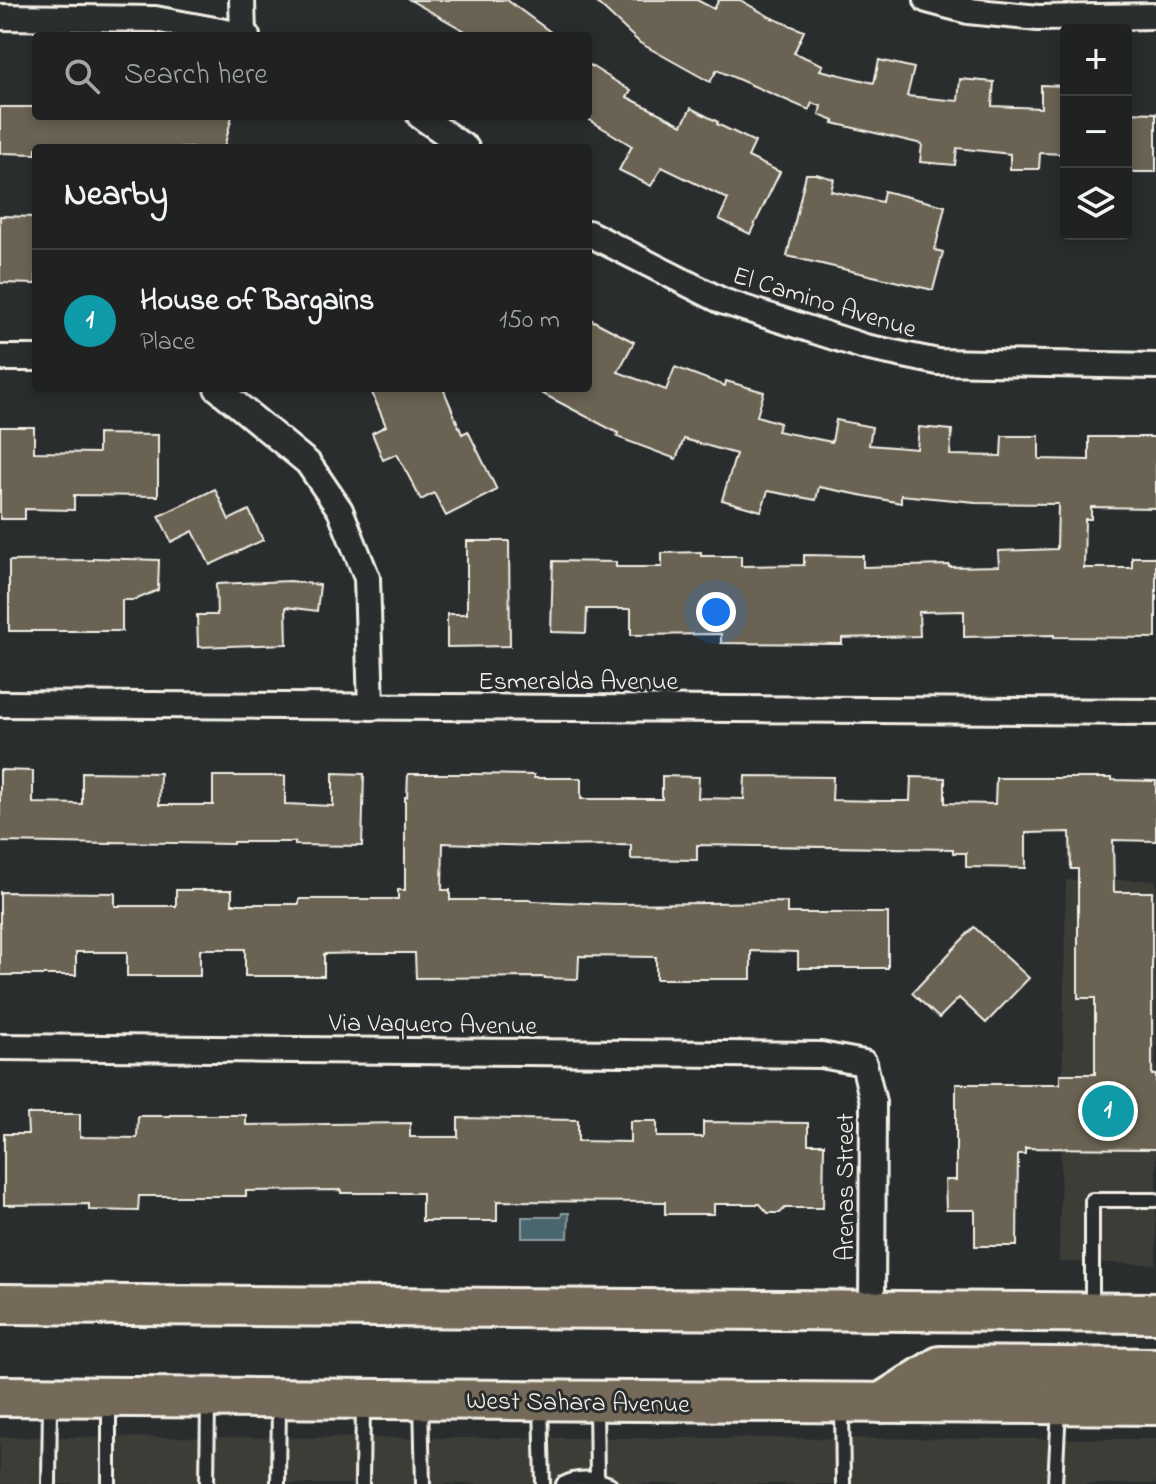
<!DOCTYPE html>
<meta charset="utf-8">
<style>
body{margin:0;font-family:"Indie Flower",sans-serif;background:#2d2f2f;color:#f1f3f6}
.controls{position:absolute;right:24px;top:24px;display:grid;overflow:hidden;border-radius:8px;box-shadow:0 4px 12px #0003}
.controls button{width:72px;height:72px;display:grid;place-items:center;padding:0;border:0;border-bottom:2px solid #3d3f40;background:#202222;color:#f1f3f6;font:40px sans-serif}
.you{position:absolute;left:716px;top:612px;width:28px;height:28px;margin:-20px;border:6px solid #fff;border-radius:50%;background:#1a73e8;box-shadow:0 0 0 12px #1a73e833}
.badge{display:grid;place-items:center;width:52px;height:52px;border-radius:50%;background:#8bbbb9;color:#fff;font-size:26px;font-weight:700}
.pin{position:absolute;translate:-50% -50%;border:4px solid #fff;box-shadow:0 2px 8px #0006}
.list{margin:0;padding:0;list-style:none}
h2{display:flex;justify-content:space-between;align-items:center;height:104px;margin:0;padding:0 32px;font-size:34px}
h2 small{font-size:26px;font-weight:400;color:#a2a4a5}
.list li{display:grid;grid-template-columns:52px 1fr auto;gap:24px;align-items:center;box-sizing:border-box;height:144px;padding:0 32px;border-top:2px solid #3d3f40}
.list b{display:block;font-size:30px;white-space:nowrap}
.list p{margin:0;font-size:26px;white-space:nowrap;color:#a2a4a5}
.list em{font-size:26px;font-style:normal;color:#a2a4a5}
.icon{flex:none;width:44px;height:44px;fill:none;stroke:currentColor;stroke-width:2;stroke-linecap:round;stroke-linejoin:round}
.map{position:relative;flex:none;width:1156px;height:1484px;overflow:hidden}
.search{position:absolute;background:#202222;box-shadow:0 4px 12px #0003;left:32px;top:32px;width:560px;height:88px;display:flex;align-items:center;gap:20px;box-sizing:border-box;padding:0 28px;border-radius:8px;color:#a2a4a5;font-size:30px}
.panel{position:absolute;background:#202222;box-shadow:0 4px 12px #0003;left:32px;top:144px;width:560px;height:248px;border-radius:8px}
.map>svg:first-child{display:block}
.built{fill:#3d3d39}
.water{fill:#4a656e;stroke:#8e9d9f;stroke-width:2}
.building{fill:#6a6352;stroke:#f4f1e8;stroke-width:2}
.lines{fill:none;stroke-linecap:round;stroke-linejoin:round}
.service-casing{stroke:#f4f1e8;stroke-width:18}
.minor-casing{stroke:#f4f1e8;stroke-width:30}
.primary-casing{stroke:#f4f1e8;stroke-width:44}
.service{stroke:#2a2d2e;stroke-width:12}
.minor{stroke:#2a2d2e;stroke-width:24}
.primary{stroke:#746a5a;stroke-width:38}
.labels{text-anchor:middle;stroke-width:6;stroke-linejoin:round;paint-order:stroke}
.street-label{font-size:26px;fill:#f4f1e8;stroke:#2a2d2e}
</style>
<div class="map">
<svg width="1156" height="1484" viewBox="0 0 1156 1484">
<rect width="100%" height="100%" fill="#2a2d2e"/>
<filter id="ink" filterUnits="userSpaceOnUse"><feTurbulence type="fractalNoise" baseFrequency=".0125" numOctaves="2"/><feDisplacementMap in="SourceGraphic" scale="16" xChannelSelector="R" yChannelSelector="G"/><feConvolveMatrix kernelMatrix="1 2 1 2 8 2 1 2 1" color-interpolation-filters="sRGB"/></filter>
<g filter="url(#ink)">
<g class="built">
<polygon points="1066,880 1156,880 1156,1264 1059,1262"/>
<polygon points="0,1437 1156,1439 1156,1484 0,1484"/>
</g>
<polygon class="water" points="562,1213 569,1213 568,1238 522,1238 522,1217 561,1217"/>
<g class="building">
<polygon points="410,0 507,0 556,36 474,36"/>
<polygon points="594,0 697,0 714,9 719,0 740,0 772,18 804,31 794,53 823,65 820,70 874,83 879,60 914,68 907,96 958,101 960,79 994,82 992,106 1041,108 1041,85 1066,86 1066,154 1040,153 1039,169 1010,169 1010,154 957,148 955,165 920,162 922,144 833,123 834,121 819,115 821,106 812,103 809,110 717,70 710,82 640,43"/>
<polygon points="588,64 631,91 627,97 682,125 691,108 718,122 717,124 755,142 748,157 780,172 750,234 719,219 728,199 662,167 651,186 619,170 632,146 588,119"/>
<polygon points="0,107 36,107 36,116 232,116 224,148 36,148 36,154 0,153"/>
<polygon points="1126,112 1156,113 1156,172 1126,172"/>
<polygon points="806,174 816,174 834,179 831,191 882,202 884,191 945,206 935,250 943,252 933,290 787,256"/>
<polygon points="0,216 36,217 36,284 0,283"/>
<polygon points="588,318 634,342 618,372 666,390 675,367 725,386 726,381 764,392 757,416 780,423 777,431 832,442 836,420 872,427 869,445 917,449 919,427 952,430 950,455 1001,456 1002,436 1039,436 1039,459 1089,460 1089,437 1156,437 1156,508 1091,507 1091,519 1085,519 1084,568 1132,568 1132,557 1156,557 1156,638 1054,637 1054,635 964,637 964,611 919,612 920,636 842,638 842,644 721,643 721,634 631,635 631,609 587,609 586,633 551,632 553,561 616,562 616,567 662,567 662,553 701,552 701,556 741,556 741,566 804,565 804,555 863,556 863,567 949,565 949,567 999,566 998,551 1057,549 1058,504 975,503 975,502 901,495 901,503 819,487 816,500 768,491 761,511 722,500 736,454 684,439 676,459 617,437 618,433 532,388 588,388"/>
<polygon points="370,388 443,388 462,434 468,431 497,490 446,516 434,493 421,500 397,454 383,460 372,433 386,426"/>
<polygon points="0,427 34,427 34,452 98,453 98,434 158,435 158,496 74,495 74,510 25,509 25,519 0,519"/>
<polygon points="215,489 229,520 249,510 263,540 210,565 193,531 171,542 159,516"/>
<polygon points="467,541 509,541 510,646 447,647 447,614 467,614"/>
<polygon points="93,558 159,560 158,590 135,600 122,600 122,631 9,631 9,561 93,560"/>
<polygon points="291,581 320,585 317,611 286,607 287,644 198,647 197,615 217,615 216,584"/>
<polygon points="0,770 33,771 33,803 82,804 82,772 160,773 159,805 213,805 213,776 285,776 285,804 333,806 333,773 364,774 362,846 295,845 295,842 233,842 233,844 111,842 111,844 0,842"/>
<polygon points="408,774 472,774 534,775 534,778 581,778 581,799 662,799 662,776 699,777 698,798 744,799 745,776 833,777 832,800 880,801 910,801 911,777 945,778 945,803 995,804 996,778 1112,778 1112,780 1156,781 1156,841 1113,840 1114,892 1152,892 1152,1075 1156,1075 1156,1149 1025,1148 1025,1154 1018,1154 1017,1246 975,1246 975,1210 946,1210 945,1180 956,1180 956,1084 1060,1084 1060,1074 1095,1074 1095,998 1078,998 1078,869 1071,869 1070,832 1026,833 1026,868 966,867 966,853 953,853 953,849 697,845 697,860 631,859 631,845 536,846 443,843 442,890 450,890 450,900 531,900 531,901 615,904 787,902 787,913 888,913 888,968 798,968 798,952 751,951 751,979 656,979 656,957 579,956 578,979 545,978 545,977 416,978 415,953 364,953 324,954 324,976 245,976 245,949 200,949 200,976 127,976 127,952 76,952 76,975 0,975 0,892 115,893 115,906 176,906 176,890 232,890 232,904 299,904 299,899 398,899 398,890 405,890 405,797 407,797"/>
<polygon points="974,927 1029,978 986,1023 959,998 939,1018 912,993"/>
<polygon points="27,1114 80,1114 80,1137 137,1138 138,1116 170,1116 170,1115 246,1115 246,1125 410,1123 410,1137 458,1137 458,1118 578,1120 578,1141 630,1142 630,1121 657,1121 657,1137 703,1137 703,1122 808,1123 808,1144 824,1144 823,1208 785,1208 780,1213 768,1213 760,1204 714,1204 714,1214 665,1214 665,1202 497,1201 497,1221 422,1221 422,1193 341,1193 341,1190 246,1191 246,1196 139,1196 138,1211 89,1210 89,1204 4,1205 4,1134 28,1134"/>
</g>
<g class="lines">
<g class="service-casing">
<g id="service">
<polyline points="1092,1309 1092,1200 1156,1200"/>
<polyline points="421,1403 423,1484"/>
<polyline points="541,1403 543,1484"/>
<polyline points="596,1406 597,1479"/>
<polyline points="842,1406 843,1484"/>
<polyline points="49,1484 50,1400"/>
<polyline points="109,1484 109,1400"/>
<polyline points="207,1484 208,1401"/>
<polyline points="278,1484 279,1403"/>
<polyline points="362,1484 363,1402"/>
<path d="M563,1484C578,1476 595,1478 610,1484"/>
<polyline points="1055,1484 1059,1408"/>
</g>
</g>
<g class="minor-casing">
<g id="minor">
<polyline points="242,0 243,34"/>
<polyline points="927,0 968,11 1038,18 1156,16"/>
<polyline points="0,17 155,19 247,36"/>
<polyline points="420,116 466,148"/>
<polyline points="588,233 722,301 865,347 938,362 1156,366"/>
<polyline points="0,358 36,358"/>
<polyline points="217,388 308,463 340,510 367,578 371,707"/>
<polyline points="0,704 1156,712"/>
<polyline points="0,1047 821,1055 864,1063 873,1102 872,1311"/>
</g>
</g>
<g class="primary-casing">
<g id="primary">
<polyline points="0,1304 1156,1313"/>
<polyline points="0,1396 1156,1405"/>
<polyline points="881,1403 940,1366 1156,1368"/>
</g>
</g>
<use href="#service" class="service"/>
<use href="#minor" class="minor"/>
<use href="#primary" class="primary"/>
</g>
</g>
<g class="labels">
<g class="street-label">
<text transform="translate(825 301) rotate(17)" y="9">El Camino Avenue</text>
<text x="578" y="689">Esmeralda Avenue</text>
<text transform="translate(433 1023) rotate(1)" y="9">Via Vaquero Avenue</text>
<text transform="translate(844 1187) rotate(-90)" y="9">Arenas Street</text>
<text transform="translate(578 1401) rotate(1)" y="9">West Sahara Avenue</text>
</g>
</g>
</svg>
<div class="controls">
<button>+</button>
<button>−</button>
<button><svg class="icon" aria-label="layers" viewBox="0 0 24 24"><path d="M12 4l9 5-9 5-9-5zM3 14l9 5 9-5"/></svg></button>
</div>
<div class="you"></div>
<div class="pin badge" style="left:1108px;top:1111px;background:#0f9aa8">1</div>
<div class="search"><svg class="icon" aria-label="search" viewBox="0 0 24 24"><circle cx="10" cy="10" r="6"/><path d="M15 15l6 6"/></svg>Search here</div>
<section class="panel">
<h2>Nearby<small></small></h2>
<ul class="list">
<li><span class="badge" style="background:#0f9aa8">1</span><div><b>House of Bargains</b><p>Place</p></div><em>150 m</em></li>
</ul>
</section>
</div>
